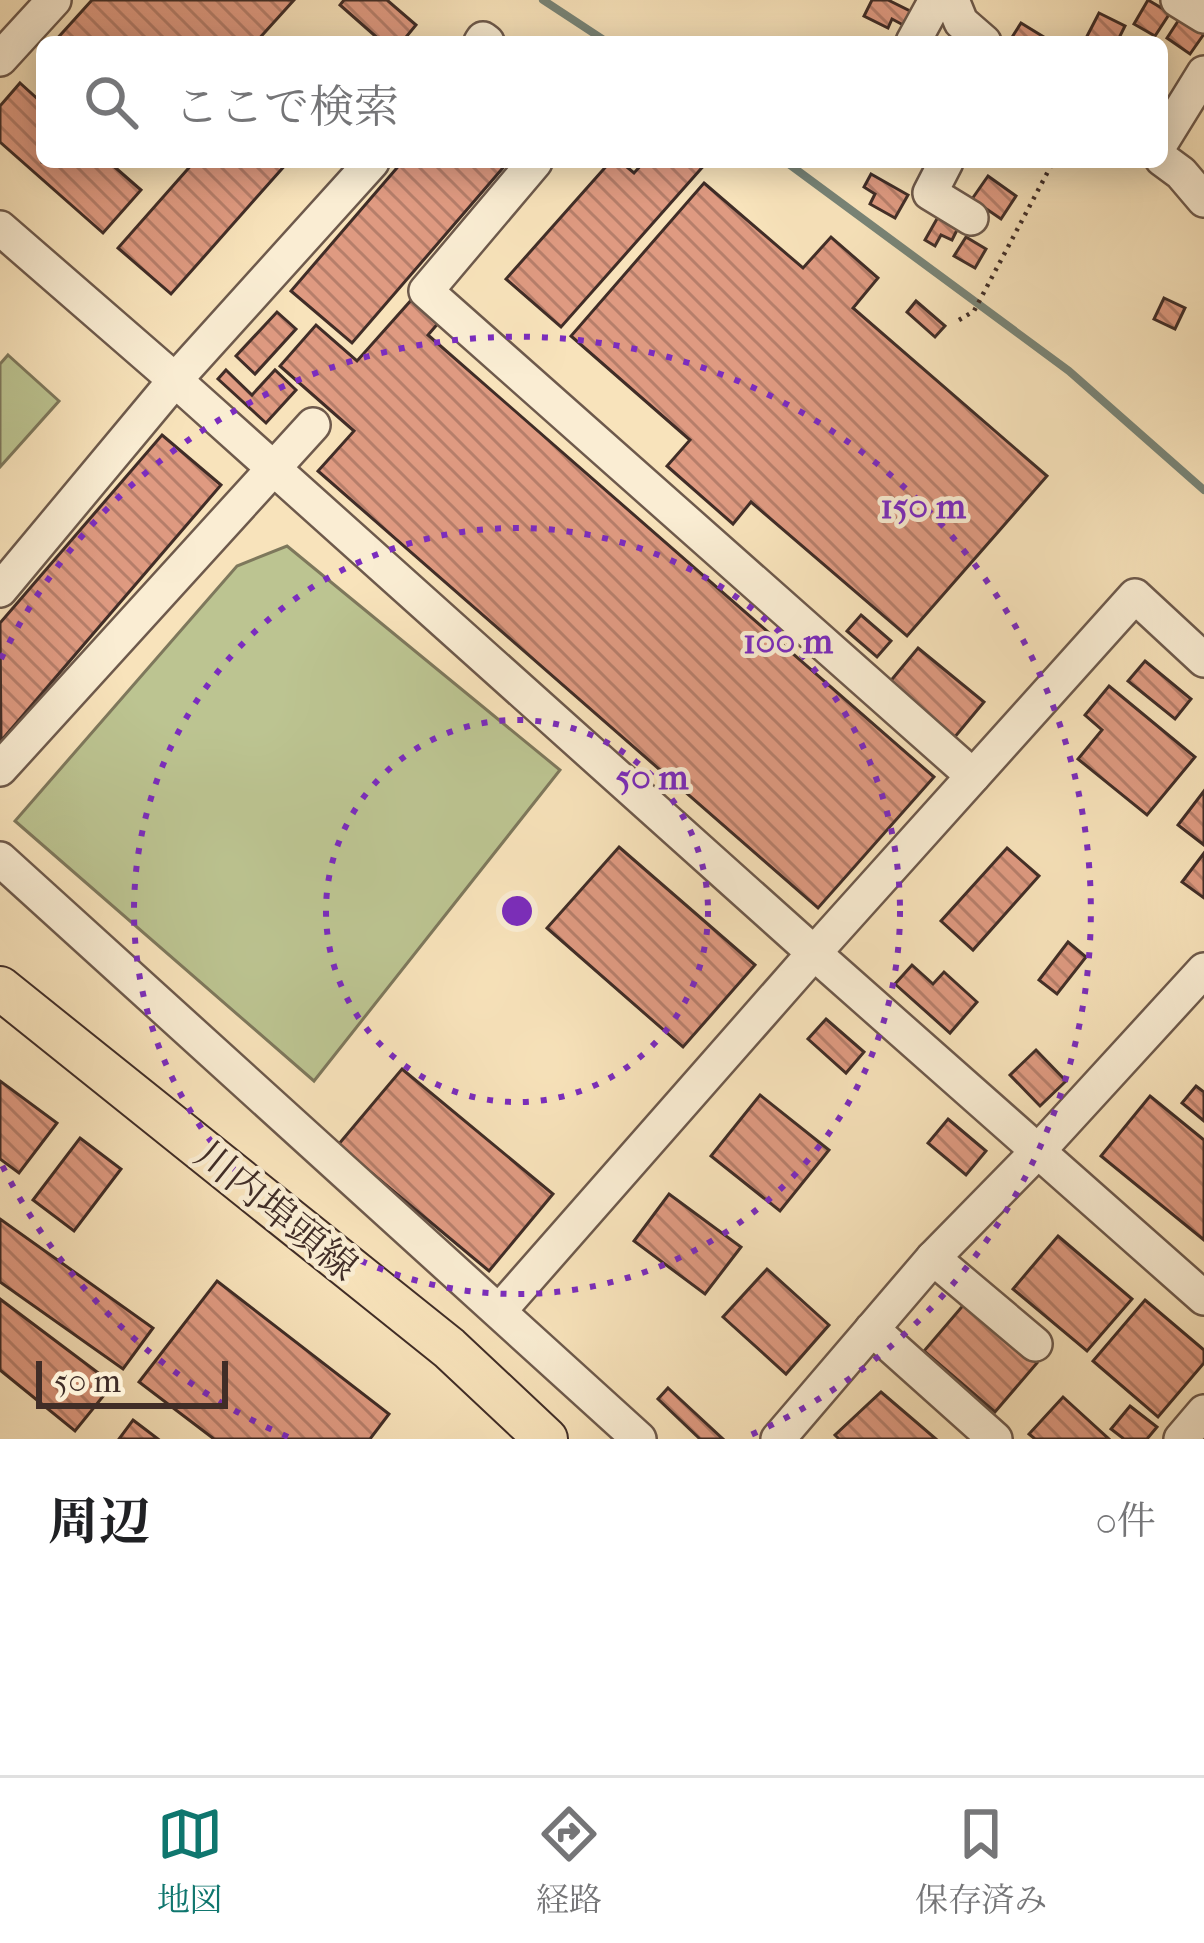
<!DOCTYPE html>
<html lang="ja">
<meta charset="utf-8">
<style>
body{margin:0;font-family:"IM FELL French Canon","Noto Serif JP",serif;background:#f2f2f2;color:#202124}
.scale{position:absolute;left:36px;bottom:30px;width:192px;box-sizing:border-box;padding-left:12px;border:6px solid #402d27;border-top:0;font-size:33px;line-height:42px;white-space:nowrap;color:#402d27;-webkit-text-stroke:9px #faedd3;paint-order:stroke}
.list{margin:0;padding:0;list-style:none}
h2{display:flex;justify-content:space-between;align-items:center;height:156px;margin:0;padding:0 48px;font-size:51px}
h2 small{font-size:39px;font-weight:400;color:#757577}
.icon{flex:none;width:66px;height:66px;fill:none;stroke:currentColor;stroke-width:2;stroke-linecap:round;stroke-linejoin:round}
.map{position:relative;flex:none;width:1204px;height:1439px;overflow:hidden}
.search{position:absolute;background:#fff;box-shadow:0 6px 30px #0003;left:36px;right:36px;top:36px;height:132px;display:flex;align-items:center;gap:30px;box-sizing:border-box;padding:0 42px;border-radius:18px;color:#757577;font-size:45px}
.sheet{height:336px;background:#fff}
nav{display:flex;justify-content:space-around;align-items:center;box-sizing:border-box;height:168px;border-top:3px solid #e0e0e0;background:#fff;font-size:33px;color:#757577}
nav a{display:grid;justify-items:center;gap:6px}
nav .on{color:#0f766e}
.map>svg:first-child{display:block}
.pitch{fill:#bcc491;stroke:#7e785c;stroke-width:3}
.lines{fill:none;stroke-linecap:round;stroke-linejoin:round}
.stream{stroke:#788477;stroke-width:8}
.building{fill:url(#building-back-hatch);stroke:#402d27;stroke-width:3}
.minor-casing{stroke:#6e5a4c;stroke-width:38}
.major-casing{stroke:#402d27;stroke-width:46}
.path{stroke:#402d27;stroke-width:4.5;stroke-dasharray:3 6;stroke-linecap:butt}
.minor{stroke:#faedd3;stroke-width:33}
.major{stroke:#f8e3bb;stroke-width:42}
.ring{fill:none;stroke:#7b2cbf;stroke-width:6;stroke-dasharray:6 12}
.labels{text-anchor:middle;stroke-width:9;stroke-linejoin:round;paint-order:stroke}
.street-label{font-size:39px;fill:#402d27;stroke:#faedd3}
.centre{fill:#7b2cbf;stroke:#faedd3;stroke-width:6}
.ring-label{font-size:36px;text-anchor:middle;font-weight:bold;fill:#7b2cbf;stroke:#faedd3;stroke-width:9;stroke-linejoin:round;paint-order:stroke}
</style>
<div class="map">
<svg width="1204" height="1439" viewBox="0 0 1204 1439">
<defs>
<pattern id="building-back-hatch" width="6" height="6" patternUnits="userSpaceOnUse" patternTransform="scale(3)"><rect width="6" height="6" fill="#df9a81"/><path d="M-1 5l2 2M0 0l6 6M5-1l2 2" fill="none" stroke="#b67e6a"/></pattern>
</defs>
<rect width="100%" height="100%" fill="#f8e3bb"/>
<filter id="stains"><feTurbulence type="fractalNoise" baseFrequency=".00167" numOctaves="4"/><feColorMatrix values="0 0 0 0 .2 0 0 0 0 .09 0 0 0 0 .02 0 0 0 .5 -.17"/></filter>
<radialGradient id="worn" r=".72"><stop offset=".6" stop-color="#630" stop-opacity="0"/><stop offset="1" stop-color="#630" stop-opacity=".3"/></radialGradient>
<g class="pitch">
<polygon points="8,355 59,401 0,467 0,364"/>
<polygon points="287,546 560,770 314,1081 15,821 237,566"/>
</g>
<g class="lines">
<g class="stream">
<polyline points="543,0 607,42"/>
<polyline points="786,162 1069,371 1204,490"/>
</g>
</g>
<g class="building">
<polygon points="92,0 294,0 256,42 54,42"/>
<polygon points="344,0 387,0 416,25 402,42 382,42 340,5"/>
<polygon points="872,0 888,0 914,13 907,27 892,19 888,28 864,16"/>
<polygon points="1148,0 1170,13 1155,36 1134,24"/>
<polygon points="1099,13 1125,26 1117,42 1084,42"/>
<polygon points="1180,18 1204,34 1190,54 1167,38"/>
<polygon points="1021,23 1052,42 1009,42"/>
<polygon points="20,83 42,103 42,162 109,162 141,190 103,233 0,142 0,106"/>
<polygon points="194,162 288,162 171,294 118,248"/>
<polygon points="402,162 508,162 352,343 291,291"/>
<polygon points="610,162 621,162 634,173 644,162 707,162 561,327 506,279"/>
<polygon points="871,174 908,195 895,218 870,204 875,194 864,187"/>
<polygon points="988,176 1016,196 1001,219 972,199"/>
<polygon points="704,183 803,268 831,237 878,278 853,308 1047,476 907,636 751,502 733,524 667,466 690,440 571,336"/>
<polygon points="938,217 958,228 952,240 941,235 935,246 925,240"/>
<polygon points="966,237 986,249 975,268 954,256"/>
<polygon points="414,297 440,321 428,335 934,777 818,908 318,471 354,431 280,366 316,325 357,361"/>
<polygon points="1164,298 1185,308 1175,329 1154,319"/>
<polygon points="916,301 945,326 935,337 907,312"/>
<polygon points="277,312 296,329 255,374 236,356"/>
<polygon points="226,370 252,395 275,370 296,390 266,423 218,379"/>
<polygon points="162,435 221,485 1,741 0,623"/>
<polygon points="861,615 891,641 877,657 847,631"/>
<polygon points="918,648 984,702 954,738 888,684"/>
<polygon points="1145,661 1191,699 1175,719 1128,681"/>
<polygon points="1109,686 1195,757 1147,815 1078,759 1102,730 1085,715"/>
<polygon points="1204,791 1204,845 1178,825"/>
<polygon points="619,847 755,965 683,1047 547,928"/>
<polygon points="1007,848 1039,876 973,950 941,921"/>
<polygon points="1204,853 1204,898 1182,882"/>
<polygon points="1068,942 1086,957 1057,994 1039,980"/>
<polygon points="912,965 933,984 944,972 977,1002 950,1033 895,984"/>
<polygon points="826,1019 864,1052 846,1073 808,1039"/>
<polygon points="1036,1050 1066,1081 1040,1106 1010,1075"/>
<polygon points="402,1069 553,1194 489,1271 338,1145"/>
<polygon points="0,1081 57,1123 19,1173 0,1159"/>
<polygon points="1196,1086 1204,1092 1204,1121 1182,1103"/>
<polygon points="760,1095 829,1150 780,1211 711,1156"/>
<polygon points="1150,1096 1204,1140 1204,1240 1101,1156"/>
<polygon points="948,1119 986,1151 966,1175 928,1143"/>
<polygon points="80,1138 121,1169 74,1231 33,1200"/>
<polygon points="669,1194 741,1247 705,1294 634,1241"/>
<polygon points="0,1219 153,1328 123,1369 0,1282"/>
<polygon points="1058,1236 1132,1299 1087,1351 1013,1289"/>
<polygon points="767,1269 829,1325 786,1374 723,1317"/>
<polygon points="217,1281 389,1414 370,1439 214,1439 139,1382"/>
<polygon points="0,1299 113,1384 75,1431 0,1370"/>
<polygon points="1145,1300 1204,1350 1204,1363 1158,1417 1093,1361"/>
<polygon points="966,1302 1037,1363 995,1412 924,1351"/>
<polygon points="668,1388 723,1439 700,1439 658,1399"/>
<polygon points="881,1392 936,1439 839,1439 835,1435"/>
<polygon points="1063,1397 1109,1439 1035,1439 1029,1434"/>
<polygon points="1130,1406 1157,1427 1147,1439 1124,1439 1111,1429"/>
<polygon points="133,1420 158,1439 119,1439"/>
</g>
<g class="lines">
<g class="minor-casing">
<g id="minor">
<polyline points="952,0 961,22 984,42"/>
<polyline points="1178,0 1204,16"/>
<polyline points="481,42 483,39 487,42"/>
<polyline points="913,42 936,0"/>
<polyline points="0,59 54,0"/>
<polyline points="1162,141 1204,73"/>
<polyline points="1162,159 1181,173 1204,200"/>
<polyline points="535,162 426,291 973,776"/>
<polyline points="946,162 930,193 971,218"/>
<polyline points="0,228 175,380 814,953 1204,1298"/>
<polyline points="0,590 175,380 372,162"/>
<polyline points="0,769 313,425"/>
<polyline points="0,859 639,1439"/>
<polyline points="933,1258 1035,1344"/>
<polyline points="500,1310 814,953 1135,596 1204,660"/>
<polyline points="872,1329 995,1439"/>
<polyline points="778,1439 933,1258 1039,1150 1204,970"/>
<polyline points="1181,1439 1204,1412"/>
</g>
</g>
<g class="major-casing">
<polyline id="major" points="0,988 449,1348 546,1439"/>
</g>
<polyline class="path" points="959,320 974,311 1053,162"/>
<use href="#minor" class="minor"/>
<use href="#major" class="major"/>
</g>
<g class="ring">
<circle cx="517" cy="911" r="191"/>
<circle cx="517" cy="911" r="383"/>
<path d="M288 1437A574 574 0 0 1 1 1163M1 659A574 574 0 1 1 746 1437"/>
</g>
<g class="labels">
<g class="street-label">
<text transform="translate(277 1210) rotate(39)" y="14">川内埠頭線</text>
</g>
</g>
<circle cx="517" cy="911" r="18" class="centre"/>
<g class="ring-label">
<text x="923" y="518">150 m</text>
<text x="788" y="653">100 m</text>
<text x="652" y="789">50 m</text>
</g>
<rect width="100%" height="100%" filter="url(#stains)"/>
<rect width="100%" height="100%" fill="url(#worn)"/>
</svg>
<div class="scale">50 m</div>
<div class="search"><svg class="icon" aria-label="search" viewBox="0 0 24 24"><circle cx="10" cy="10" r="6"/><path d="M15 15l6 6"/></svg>ここで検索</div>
</div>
<section class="sheet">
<h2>周辺<small>0件</small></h2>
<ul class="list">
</ul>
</section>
<nav>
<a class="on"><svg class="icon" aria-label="map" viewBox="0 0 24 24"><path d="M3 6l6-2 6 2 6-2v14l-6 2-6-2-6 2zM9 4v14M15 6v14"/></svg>地図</a>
<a><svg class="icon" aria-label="directions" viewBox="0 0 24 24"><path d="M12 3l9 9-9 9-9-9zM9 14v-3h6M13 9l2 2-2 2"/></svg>経路</a>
<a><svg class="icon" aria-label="saved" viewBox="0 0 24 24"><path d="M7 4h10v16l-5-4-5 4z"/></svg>保存済み</a>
</nav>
